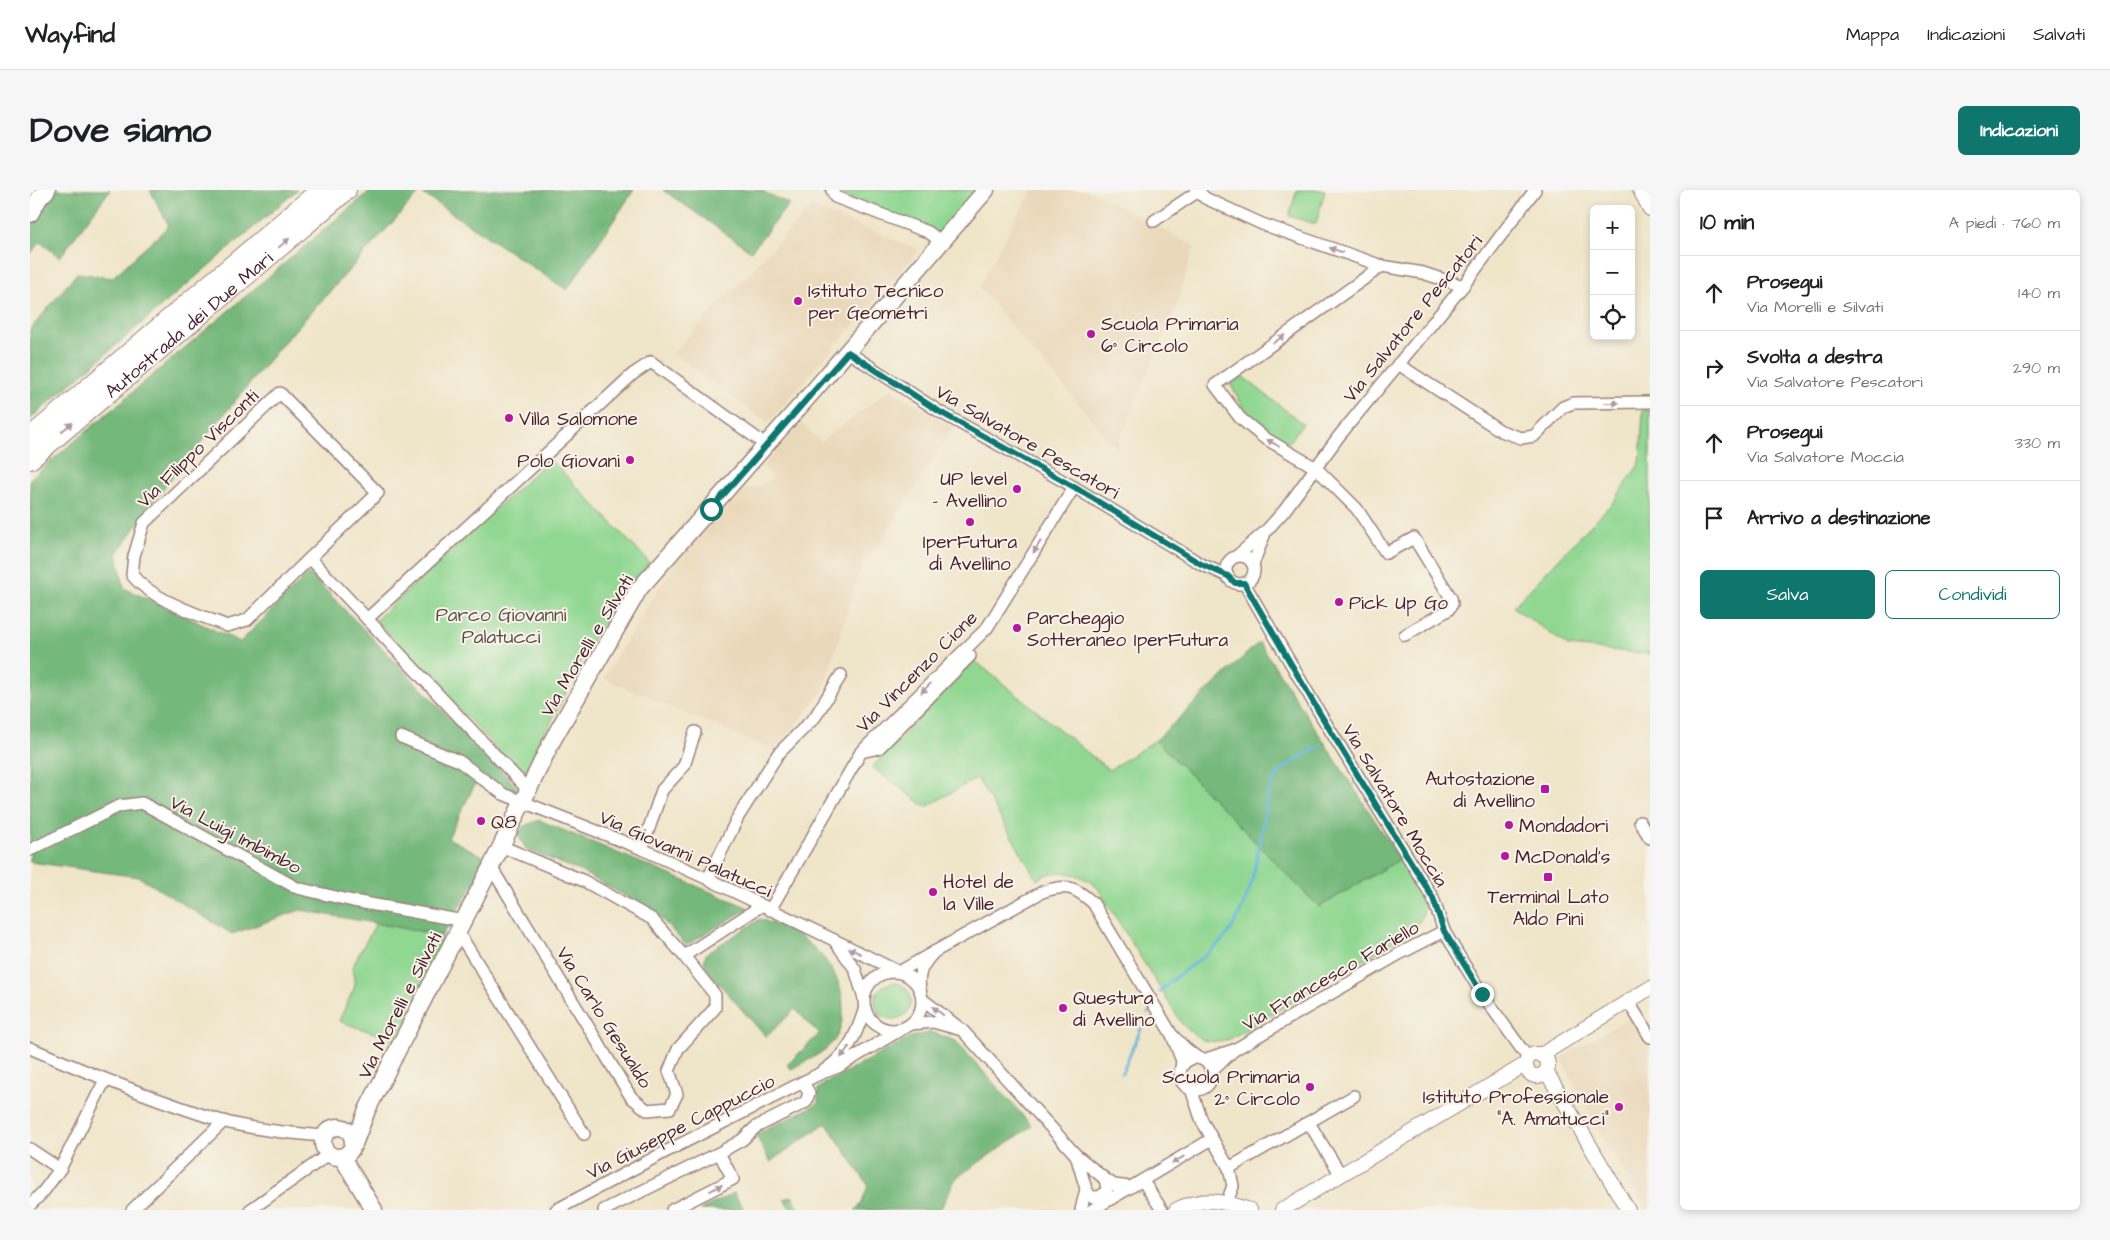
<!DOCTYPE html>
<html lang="it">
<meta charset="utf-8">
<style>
body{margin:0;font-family:"Architects Daughter",sans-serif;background:#f6f6f6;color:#202124}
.controls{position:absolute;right:15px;top:15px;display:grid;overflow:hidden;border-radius:8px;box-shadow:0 2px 8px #0003}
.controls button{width:45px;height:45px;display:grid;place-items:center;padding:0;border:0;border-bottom:1px solid #e0e0e0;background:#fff;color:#202124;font:25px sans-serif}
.stop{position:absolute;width:15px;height:15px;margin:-11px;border:4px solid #0f766e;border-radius:50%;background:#fff}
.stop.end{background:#0f766e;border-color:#fff;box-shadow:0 1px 5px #0008}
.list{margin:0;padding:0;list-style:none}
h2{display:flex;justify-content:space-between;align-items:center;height:65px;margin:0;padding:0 20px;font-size:21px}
h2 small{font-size:16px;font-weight:400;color:#757577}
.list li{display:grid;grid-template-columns:32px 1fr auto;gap:15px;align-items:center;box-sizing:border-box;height:75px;padding:0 20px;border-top:1px solid #e0e0e0}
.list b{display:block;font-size:19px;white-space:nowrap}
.list p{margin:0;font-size:16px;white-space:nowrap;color:#757577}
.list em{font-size:16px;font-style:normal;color:#757577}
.actions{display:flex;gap:10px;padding:15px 20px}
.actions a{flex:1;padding:11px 0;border:1px solid #0f766e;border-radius:8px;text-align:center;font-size:18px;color:#0f766e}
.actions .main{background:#0f766e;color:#fff}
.icon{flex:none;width:28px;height:28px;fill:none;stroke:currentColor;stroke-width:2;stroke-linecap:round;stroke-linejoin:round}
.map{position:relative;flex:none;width:1620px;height:1020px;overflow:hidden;border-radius:8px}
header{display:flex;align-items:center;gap:30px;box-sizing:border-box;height:70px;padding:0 25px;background:#fff;border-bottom:1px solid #e0e0e0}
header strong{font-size:24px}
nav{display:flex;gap:28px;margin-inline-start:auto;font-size:18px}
.intro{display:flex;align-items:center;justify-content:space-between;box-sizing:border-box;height:120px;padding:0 30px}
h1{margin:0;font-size:35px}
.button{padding:12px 22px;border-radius:8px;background:#0f766e;color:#fff;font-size:18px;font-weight:700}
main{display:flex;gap:30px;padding:0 30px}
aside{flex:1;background:#fff;border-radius:8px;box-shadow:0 2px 8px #0003}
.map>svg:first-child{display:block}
.built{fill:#ead8ba}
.green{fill:#90d791;stroke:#6d7b5e}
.forest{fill:#74b87b;stroke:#5f6c53}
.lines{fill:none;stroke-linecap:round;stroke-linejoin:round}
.stream{stroke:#62b6de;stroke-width:3}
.minor-casing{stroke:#9c827a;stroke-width:14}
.tertiary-casing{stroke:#9c827a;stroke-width:16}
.secondary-casing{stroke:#9c827a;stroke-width:19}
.motorway-casing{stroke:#9c827a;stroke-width:22}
.minor{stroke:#fff;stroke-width:11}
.tertiary{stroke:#fff;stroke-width:14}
.secondary{stroke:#fff;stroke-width:16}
.motorway{stroke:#fff;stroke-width:20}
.oneway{fill:#ae9aa0}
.route{stroke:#0f766e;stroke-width:6}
.poi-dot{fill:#b5179e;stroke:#f7f3e8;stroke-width:2}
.labels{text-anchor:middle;stroke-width:4;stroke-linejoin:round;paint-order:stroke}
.poi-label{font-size:19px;fill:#4a1f2b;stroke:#f7f3e8;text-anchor:start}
.street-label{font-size:19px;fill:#4a1f2b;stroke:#f7f3e8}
.park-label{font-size:19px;fill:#5c4d44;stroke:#f7f3e8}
</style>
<header>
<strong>Wayfind</strong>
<nav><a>Mappa</a><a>Indicazioni</a><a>Salvati</a></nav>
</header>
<div class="intro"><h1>Dove siamo</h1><a class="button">Indicazioni</a></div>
<main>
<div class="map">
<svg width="1620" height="1020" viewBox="0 0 1620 1020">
<rect width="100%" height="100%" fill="#f7f3e8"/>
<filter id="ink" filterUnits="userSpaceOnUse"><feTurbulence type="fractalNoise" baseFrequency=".02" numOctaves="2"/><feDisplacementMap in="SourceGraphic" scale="10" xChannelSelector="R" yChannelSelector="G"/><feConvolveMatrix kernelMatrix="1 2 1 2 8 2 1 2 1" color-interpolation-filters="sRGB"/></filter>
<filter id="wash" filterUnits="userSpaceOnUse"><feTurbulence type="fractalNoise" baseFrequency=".0096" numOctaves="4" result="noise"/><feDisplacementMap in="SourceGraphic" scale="20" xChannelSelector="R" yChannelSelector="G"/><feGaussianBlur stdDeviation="1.12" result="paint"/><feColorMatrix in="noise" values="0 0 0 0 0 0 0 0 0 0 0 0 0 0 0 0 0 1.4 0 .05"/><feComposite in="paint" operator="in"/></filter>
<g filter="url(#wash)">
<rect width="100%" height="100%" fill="#efe5c9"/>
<g class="built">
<polygon points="1003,0 1058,0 1164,56 1146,118 1086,258 949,97 982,34"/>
<polygon points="782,17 889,60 738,233 643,163"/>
<polygon points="861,199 923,238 848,355 833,370 792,502 745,561 573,488 645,372 702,303 734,295 743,287 732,276 772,234 791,252"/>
<polygon points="1601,827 1620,856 1620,1020 1617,1020 1568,938 1531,868"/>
</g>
<g class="green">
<polygon points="802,0 956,0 912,52"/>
<polygon points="1267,0 1295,0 1286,34 1259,26"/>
<polygon points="1212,186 1273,234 1258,253 1217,226 1201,194"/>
<polygon points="1613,220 1620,220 1620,464 1538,456 1483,417 1584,311 1610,273"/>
<polygon points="520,269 619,372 573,444 567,441 493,587 346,430"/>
<path d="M944,470L1079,580L1126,550L1289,717L1370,669L1396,715L1390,731L1377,744L1200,849C1175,855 1171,851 1152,834L1067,697C1050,683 1026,676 1007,690L947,588L896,617L842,577Z"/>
<polygon points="346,733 412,745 391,805 367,851 309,831 325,796 322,777"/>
<circle cx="863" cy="811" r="18"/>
</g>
<g class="forest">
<polygon points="26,0 80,0 30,67 10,52 0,64 0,37"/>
<polygon points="120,0 267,0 0,229 0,140 47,83 82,88 139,36"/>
<polygon points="341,0 604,0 537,100 390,2 255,151 138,292 87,364 94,398 210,452 279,383 490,600 485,614 445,594 418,648 459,669 412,745 270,720 202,744 109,687 0,672 0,289"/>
<polygon points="633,0 730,0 759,14 721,61"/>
<polygon points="1229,452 1370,669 1289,717 1126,550"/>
<polygon points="509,630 719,718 656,755 626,723 550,681 496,659 488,645 494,636"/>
<path d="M730,729C741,733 753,737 763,742C790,758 814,787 813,819C813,830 810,844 803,852C792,864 775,872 761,879L757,875L789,844L765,819L736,847L678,781L674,772L676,764Z"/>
<polygon points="901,842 926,851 1002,936 926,988 910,1020 825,1020 832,1013 838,995 796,933 740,972 726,945 785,915 788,912 788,899 795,893 881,847"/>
<polygon points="704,1003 714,1020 670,1020"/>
<polygon points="762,1006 770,1020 761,1020 754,1009"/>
</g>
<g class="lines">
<g class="stream">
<path d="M1130,802C1151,777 1184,766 1201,739C1223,707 1226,668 1234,630C1236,617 1237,602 1244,590C1254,575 1274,565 1290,556"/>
<polyline points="1118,823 1119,822"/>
<polyline points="1092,883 1111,839"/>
</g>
</g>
</g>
<g filter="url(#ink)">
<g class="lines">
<g class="minor-casing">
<g id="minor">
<polyline points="802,0 805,7 898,42 912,52"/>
<polyline points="1167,0 1175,8 1232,34 1352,76 1393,83 1433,96"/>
<polyline points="1124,31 1170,0"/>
<polyline points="1352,76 1185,195 1210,228 1233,247 1286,278 1327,319 1356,363 1384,348 1421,408 1422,414 1418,420 1375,445"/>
<polyline points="818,162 910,222 1044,297 1171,374 1198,386"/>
<polyline points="1368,174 1471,241 1491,248 1504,246 1533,217 1543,213 1620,212"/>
<polyline points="1207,366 1236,341 1254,321 1309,246 1433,96 1505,0"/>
<circle cx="1210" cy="380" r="14"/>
<path d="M280,368L217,430L197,436C167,424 122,410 102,385L104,366L114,333L250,203L348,303L280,368L498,600"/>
<polyline points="1223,374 1235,343"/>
<polyline points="1214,393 1289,522 1403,708 1414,741 1452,804 1498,868"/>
<polyline points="337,429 603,184 621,172 736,255"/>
<polyline points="371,547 429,571 473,604 612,659 678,689 804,750"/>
<polyline points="831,562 849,558 940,466"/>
<polyline points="1610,632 1620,648"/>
<polyline points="471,656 554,691 622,729 654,766 731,716"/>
<polyline points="612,659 632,600 654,576 665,542"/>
<polyline points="0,660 89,616 112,613 267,698 323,711 434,731"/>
<polyline points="461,677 601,907 617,920 640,918 647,904 639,881 648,859 685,818 685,805 654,766"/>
<polyline points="678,689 708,627 748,564 785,527 811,485"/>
<polyline points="740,720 831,562 957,438 1044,297"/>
<polyline points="428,742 554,944"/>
<path d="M904,762L1012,702C1037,694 1044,696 1063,713L1142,845"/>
<circle cx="863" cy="811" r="29"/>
<path d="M834,808L825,779L804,750L869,782L904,762C893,774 887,783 890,800"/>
<polyline points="1598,811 1620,847"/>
<path d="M835,818C825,849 817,866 789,884L808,877L870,840"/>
<polyline points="881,834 903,832 932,840 892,809"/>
<polyline points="932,840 1046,965 1075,989 1084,995 1100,997"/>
<path d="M0,858C63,885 127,911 192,931C225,940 261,943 294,946"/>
<polyline points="1204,860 1369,764 1414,741"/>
<circle cx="1166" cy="884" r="16"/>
<polyline points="1173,870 1204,860 1181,882"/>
<polyline points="1151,878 1152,871 1142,845 1155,858 1168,868"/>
<polyline points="1161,899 1172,931 1199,978 1203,996 1197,1012"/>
<polyline points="1279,933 1311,985"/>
<polyline points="0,959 30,979 75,890"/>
<polyline points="689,963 712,950 726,937 776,912 779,903 773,892"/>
<polyline points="1046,965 1056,999 1051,1020"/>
<polyline points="1199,978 1324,906"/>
<polyline points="1113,991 1132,1020"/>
<path d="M1056,999L1060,1006C1068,1009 1074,1006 1077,999L1075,989"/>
<polyline points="0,1015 13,1002 30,979"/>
<polyline points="102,1020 194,931"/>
<polyline points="220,1020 299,964"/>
<polyline points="526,1020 637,961 789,884"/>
<polyline points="574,1020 689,963 703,989 642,1020"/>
<polyline points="1062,1020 1182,949"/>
</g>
</g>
<g class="tertiary-casing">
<g id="tertiary">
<polyline points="1610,0 1620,19"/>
<circle cx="1507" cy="875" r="11"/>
<polyline points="1511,865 1620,798"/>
<polyline points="1516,881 1598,1020"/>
<path d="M1146,1020C1173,1006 1193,1011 1220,1020"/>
<polyline points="1252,1020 1496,874"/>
</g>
</g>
<g class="secondary-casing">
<g id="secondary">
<polyline points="0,24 10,7 17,0"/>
<circle cx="308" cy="952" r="15"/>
<polyline points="324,954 337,920 461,677 522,551 609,399 786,198 956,0"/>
<polyline points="312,967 344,1020"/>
</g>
</g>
<g class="motorway-casing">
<g id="motorway">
<polyline points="0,248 291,0"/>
<path id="s1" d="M0,269L316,0"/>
</g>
</g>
<use href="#minor" class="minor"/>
<use href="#tertiary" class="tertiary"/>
<use href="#secondary" class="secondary"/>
<use href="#motorway" class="motorway"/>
</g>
<defs><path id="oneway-solid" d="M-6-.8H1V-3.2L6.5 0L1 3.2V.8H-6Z" transform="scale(1.25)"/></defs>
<g class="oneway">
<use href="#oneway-solid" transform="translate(254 53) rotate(-40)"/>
<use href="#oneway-solid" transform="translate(1306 60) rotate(-161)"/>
<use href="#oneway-solid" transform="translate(1249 149) rotate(-35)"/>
<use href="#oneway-solid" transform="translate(1582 213) rotate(-1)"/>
<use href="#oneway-solid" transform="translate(37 237) rotate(-40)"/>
<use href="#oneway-solid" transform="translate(1243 253) rotate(-150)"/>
<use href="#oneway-solid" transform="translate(1007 357) rotate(122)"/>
<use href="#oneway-solid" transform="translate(896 498) rotate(135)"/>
<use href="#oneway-solid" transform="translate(825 761) rotate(-154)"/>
<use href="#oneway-solid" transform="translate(908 821) rotate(-142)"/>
<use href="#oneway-solid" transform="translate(815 862) rotate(128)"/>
<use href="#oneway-solid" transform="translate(1148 970) rotate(149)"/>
<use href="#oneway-solid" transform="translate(686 998) rotate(-27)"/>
</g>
</g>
<g class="lines" filter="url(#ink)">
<polyline class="route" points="681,319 818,162 910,222 1044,297 1171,374 1198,386 1205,393 1214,393 1289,522 1403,708 1414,741 1452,804"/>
</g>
<g class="poi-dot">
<circle cx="768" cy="111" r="5"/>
<circle cx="1061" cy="144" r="5"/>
<circle cx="479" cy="228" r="5"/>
<circle cx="600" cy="270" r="5"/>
<circle cx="987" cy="299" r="5"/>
<circle cx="940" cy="332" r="5"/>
<circle cx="1309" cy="412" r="5"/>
<circle cx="987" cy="438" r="5"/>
<rect x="1510" y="594" width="10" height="10" rx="2.5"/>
<circle cx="451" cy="631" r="5"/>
<circle cx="1479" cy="635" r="5"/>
<circle cx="1475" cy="666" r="5"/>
<rect x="1513" y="682" width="10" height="10" rx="2.5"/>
<circle cx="903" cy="702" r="5"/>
<circle cx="1033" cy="818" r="5"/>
<circle cx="1280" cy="897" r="5"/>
<circle cx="1589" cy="917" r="5"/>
</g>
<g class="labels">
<g class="poi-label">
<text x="778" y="107">Istituto Tecnico<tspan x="778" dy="22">per Geometri</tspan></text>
<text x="1071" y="140">Scuola Primaria<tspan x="1071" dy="22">6° Circolo</tspan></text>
<text x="489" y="235">Villa Salomone</text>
<text x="590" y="277" text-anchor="end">Polo Giovani</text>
<text x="977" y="295" text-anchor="end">UP level<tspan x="977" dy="22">- Avellino</tspan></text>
<text x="940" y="358" text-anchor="middle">IperFutura<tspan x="940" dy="22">di Avellino</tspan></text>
<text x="1319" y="419">Pick Up Go</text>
<text x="997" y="434">Parcheggio<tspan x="997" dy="22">Sotteraneo IperFutura</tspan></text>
<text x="1505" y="595" text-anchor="end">Autostazione<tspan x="1505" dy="22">di Avellino</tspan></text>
<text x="461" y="638">Q8</text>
<text x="1489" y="642">Mondadori</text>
<text x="1485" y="673">McDonald's</text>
<text x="913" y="698">Hotel de<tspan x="913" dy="22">la Ville</tspan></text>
<text x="1518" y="713" text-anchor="middle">Terminal Lato<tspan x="1518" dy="22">Aldo Pini</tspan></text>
<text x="1043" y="814">Questura<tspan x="1043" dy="22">di Avellino</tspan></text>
<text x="1270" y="893" text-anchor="end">Scuola Primaria<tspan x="1270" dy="22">2° Circolo</tspan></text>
<text x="1579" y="913" text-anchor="end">Istituto Professionale<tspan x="1579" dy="22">"A. Amatucci"</tspan></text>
</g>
<g class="street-label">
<text transform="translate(1382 128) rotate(-51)" y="7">Via Salvatore Pescatori</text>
<text dy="7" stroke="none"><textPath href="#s1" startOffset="208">Autostrada dei Due Mari</textPath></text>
<text transform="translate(998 251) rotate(30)" y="7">Via Salvatore Pescatori</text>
<text transform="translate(167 258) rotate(-44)" y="7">Via Filippo Visconti</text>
<text transform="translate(556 455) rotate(-59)" y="7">Via Morelli e Silvati</text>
<text transform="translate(886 481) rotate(-45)" y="7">Via Vincenzo Cione</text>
<text transform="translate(1366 615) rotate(59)" y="7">Via Salvatore Moccia</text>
<text transform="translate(206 644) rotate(28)" y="7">Via Luigi Imbimbo</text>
<text transform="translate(656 663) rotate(24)" y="7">Via Giovanni Palatucci</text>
<text transform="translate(1300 785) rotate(-30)" y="7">Via Francesco Fariello</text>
<text transform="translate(369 815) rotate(-63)" y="7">Via Morelli e Silvati</text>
<text transform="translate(575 827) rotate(58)" y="7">Via Carlo Gesualdo</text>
<text transform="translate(650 936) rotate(-27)" y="7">Via Giuseppe Cappuccio</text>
</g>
<g class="park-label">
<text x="471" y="431">Parco Giovanni<tspan x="471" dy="22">Palatucci</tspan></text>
</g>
</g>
</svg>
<div class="controls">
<button>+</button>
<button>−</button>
<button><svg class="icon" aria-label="locate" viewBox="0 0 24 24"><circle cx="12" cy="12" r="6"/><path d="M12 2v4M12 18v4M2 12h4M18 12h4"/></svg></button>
</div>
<div class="stop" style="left:681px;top:319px"></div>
<div class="stop end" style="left:1452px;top:804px"></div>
</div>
<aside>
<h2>10 min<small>A piedi · 760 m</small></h2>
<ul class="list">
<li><svg class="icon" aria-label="ahead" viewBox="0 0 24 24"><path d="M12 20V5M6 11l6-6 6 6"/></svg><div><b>Prosegui</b><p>Via Morelli e Silvati</p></div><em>140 m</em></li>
<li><svg class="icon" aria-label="right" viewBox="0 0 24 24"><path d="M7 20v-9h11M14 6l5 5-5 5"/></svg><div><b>Svolta a destra</b><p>Via Salvatore Pescatori</p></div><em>290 m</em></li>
<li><svg class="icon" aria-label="ahead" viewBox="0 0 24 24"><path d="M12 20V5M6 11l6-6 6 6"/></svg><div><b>Prosegui</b><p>Via Salvatore Moccia</p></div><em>330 m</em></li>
<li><svg class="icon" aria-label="arrive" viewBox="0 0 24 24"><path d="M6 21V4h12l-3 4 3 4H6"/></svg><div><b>Arrivo a destinazione</b></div></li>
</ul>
<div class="actions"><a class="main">Salva</a><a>Condividi</a></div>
</aside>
</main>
